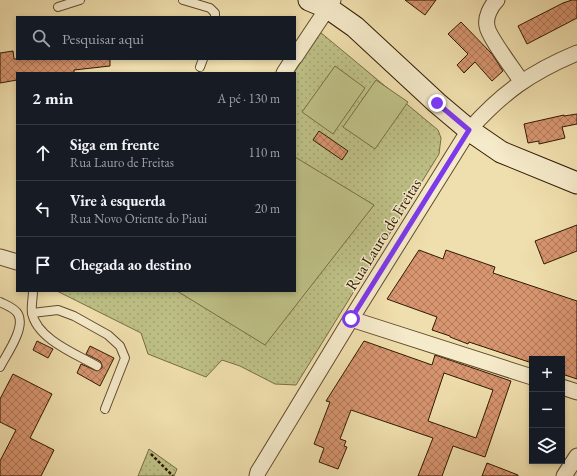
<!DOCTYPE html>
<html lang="pt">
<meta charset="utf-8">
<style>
body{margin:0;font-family:"EB Garamond",serif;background:#20242c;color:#f1f3f6}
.controls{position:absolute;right:12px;bottom:12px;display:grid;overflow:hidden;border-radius:0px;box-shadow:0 2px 6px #0003}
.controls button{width:36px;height:36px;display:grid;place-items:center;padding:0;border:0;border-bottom:1px solid #363941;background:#171b24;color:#f1f3f6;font:20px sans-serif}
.stop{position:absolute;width:12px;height:12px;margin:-9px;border:3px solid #7c3aed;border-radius:50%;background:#fff}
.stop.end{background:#7c3aed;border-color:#fff;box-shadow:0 1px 4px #0008}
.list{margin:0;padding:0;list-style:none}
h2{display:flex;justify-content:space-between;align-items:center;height:52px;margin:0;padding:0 16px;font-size:17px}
h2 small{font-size:13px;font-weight:400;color:#9ea1a6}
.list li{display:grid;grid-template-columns:26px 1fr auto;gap:12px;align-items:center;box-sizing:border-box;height:56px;padding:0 16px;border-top:1px solid #363941}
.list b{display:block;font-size:15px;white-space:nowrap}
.list p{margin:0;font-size:13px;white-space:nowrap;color:#9ea1a6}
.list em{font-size:13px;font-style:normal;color:#9ea1a6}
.icon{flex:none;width:22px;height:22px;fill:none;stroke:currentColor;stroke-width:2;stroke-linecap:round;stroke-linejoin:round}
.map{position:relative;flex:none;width:577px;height:476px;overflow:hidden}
.search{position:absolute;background:#171b24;box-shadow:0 2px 6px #0003;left:16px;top:16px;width:280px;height:44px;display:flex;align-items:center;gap:10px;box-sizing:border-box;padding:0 14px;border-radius:0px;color:#9ea1a6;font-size:15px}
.panel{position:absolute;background:#171b24;box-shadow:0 2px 6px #0003;left:16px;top:72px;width:280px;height:220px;border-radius:0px}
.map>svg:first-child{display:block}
.park{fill:url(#park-dots);stroke:#786e44}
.pitch{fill:#bec187;stroke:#786e44}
.building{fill:url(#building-cross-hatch);stroke:#311a02;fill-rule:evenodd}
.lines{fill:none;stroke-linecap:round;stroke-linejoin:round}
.lane-casing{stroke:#614b2d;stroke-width:10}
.street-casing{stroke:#614b2d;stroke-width:17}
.secondary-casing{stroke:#311a02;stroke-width:23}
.path{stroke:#311a02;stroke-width:2.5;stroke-dasharray:3 2;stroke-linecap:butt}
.lane{stroke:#f5eaca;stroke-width:8}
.street{stroke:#f5eaca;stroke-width:15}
.secondary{stroke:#f5eaca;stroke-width:21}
.route{stroke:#7c3aed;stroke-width:5}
.labels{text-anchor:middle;stroke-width:3;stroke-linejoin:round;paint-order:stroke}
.street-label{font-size:16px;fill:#311a02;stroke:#f5eaca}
</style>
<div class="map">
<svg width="577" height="476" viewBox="0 0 577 476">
<defs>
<pattern id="park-dots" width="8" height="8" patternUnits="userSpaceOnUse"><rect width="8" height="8" fill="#bec187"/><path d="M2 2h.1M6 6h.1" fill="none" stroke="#a4a573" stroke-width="1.8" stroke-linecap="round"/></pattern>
<pattern id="building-cross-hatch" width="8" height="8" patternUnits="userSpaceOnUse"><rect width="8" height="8" fill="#d79570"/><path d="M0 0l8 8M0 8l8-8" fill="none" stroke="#af795a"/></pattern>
</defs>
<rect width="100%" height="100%" fill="#f0dfae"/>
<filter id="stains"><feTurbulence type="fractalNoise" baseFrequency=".005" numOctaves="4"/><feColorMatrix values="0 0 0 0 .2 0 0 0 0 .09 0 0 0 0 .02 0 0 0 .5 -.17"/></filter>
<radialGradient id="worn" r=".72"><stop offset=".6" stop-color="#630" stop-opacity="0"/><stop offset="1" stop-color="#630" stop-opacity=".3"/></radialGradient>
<g class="park">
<polygon points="320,32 438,130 441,138 439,154 296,385 275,384 240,366 222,360 206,377 148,354 141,333 57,291 295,291 294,73"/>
<polygon points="149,449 177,469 174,476 138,476"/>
</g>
<g class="pitch">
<polygon points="335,66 365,88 333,134 302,112"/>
<polygon points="376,80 408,102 375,149 343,127"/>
<polygon points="295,157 374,205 265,345 177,291 295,291"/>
</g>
<g class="building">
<polygon points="405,0 436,0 425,15"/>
<polygon points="572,0 577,0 577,18 527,44 518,26 563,3"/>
<polygon points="461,22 492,54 503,71 492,81 475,62 464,73 457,65 468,54 448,34"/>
<polygon points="13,51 14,59 110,59 110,66 74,70 74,73 17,73 17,80 0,83 0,53"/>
<polygon points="577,114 577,124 562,127 565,138 539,144 539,141 528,143 524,124 564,115 564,116"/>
<polygon points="319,131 348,151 342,160 313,140"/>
<polygon points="577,225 577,251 544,264 535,241"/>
<polygon points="419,250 443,259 446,250 495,267 493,273 577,301 577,379 562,374 562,359 532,359 532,363 469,342 468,344 450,337 450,336 432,330 437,317 387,299"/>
<polygon points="37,341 53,349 48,358 33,350"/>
<path d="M364,341L432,365L435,355L511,381L485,457L453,446L442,476H418L433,438L351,410L340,439L346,441L344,446L347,447L338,469L319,462L324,448L314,444L330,402L326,401ZM444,373L493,390L476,438L428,421Z"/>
<polygon points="90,346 114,358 100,386 77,373 81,364 97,371 102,368 102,365 100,361 86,354"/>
<polygon points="13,374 52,394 30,438 54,450 41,476 0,476 0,461 16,430 0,422 0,399"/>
<polygon points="487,463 518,475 518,476 482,476"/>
</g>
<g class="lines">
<g class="lane-casing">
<g id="lane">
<polyline points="183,0 210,8 215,13 215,17"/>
<polyline points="58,7 80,0"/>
<polyline points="200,67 203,59"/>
<path d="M33,291C33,298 31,306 32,313C37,339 76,354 97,366"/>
<path d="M0,302C6,305 15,308 18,314C26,328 6,355 0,367"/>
<polyline points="32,313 58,310 74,316 108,335 120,346 125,358 105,409"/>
</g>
</g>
<g class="street-casing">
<g id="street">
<path d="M497,0C491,6 485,17 487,26C488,36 514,70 521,81"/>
<polyline points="295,57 333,0"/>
<polyline points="284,73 293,59"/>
<polyline points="0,257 17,262"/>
<polyline points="351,319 532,377"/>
<polyline points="562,387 577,392"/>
<path d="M257,476L258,472L351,319L469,130C502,93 531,72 577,53"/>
<polyline points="564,476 577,456"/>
</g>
</g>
<g class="secondary-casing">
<polyline id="secondary" points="309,0 328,8 355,27 437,103 469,130 501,152 577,183"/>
</g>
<polyline class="path" points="151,454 173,476"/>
<use href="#lane" class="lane"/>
<use href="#street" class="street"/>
<use href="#secondary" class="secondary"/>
</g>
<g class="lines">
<polyline class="route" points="351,319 469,130 437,103"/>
</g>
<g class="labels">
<g class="street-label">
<text transform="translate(383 234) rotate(-58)" y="6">Rua Lauro de Freitas</text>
</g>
</g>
<rect width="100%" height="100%" filter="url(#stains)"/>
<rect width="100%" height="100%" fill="url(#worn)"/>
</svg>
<div class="controls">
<button>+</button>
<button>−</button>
<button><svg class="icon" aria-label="layers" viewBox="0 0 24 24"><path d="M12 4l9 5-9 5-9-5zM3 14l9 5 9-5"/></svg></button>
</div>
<div class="stop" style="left:351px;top:319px"></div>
<div class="stop end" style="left:437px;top:103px"></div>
<div class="search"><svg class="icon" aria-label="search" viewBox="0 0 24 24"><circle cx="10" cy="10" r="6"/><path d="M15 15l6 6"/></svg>Pesquisar aqui</div>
<section class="panel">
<h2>2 min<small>A pé · 130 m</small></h2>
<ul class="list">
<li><svg class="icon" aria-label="ahead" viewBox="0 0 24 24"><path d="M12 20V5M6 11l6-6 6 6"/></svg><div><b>Siga em frente</b><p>Rua Lauro de Freitas</p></div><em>110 m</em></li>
<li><svg class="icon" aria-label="left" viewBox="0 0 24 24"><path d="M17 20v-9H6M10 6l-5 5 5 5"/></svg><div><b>Vire à esquerda</b><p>Rua Novo Oriente do Piaui</p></div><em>20 m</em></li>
<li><svg class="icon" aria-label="arrive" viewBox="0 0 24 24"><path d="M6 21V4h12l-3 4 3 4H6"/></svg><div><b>Chegada ao destino</b></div></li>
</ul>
</section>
</div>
